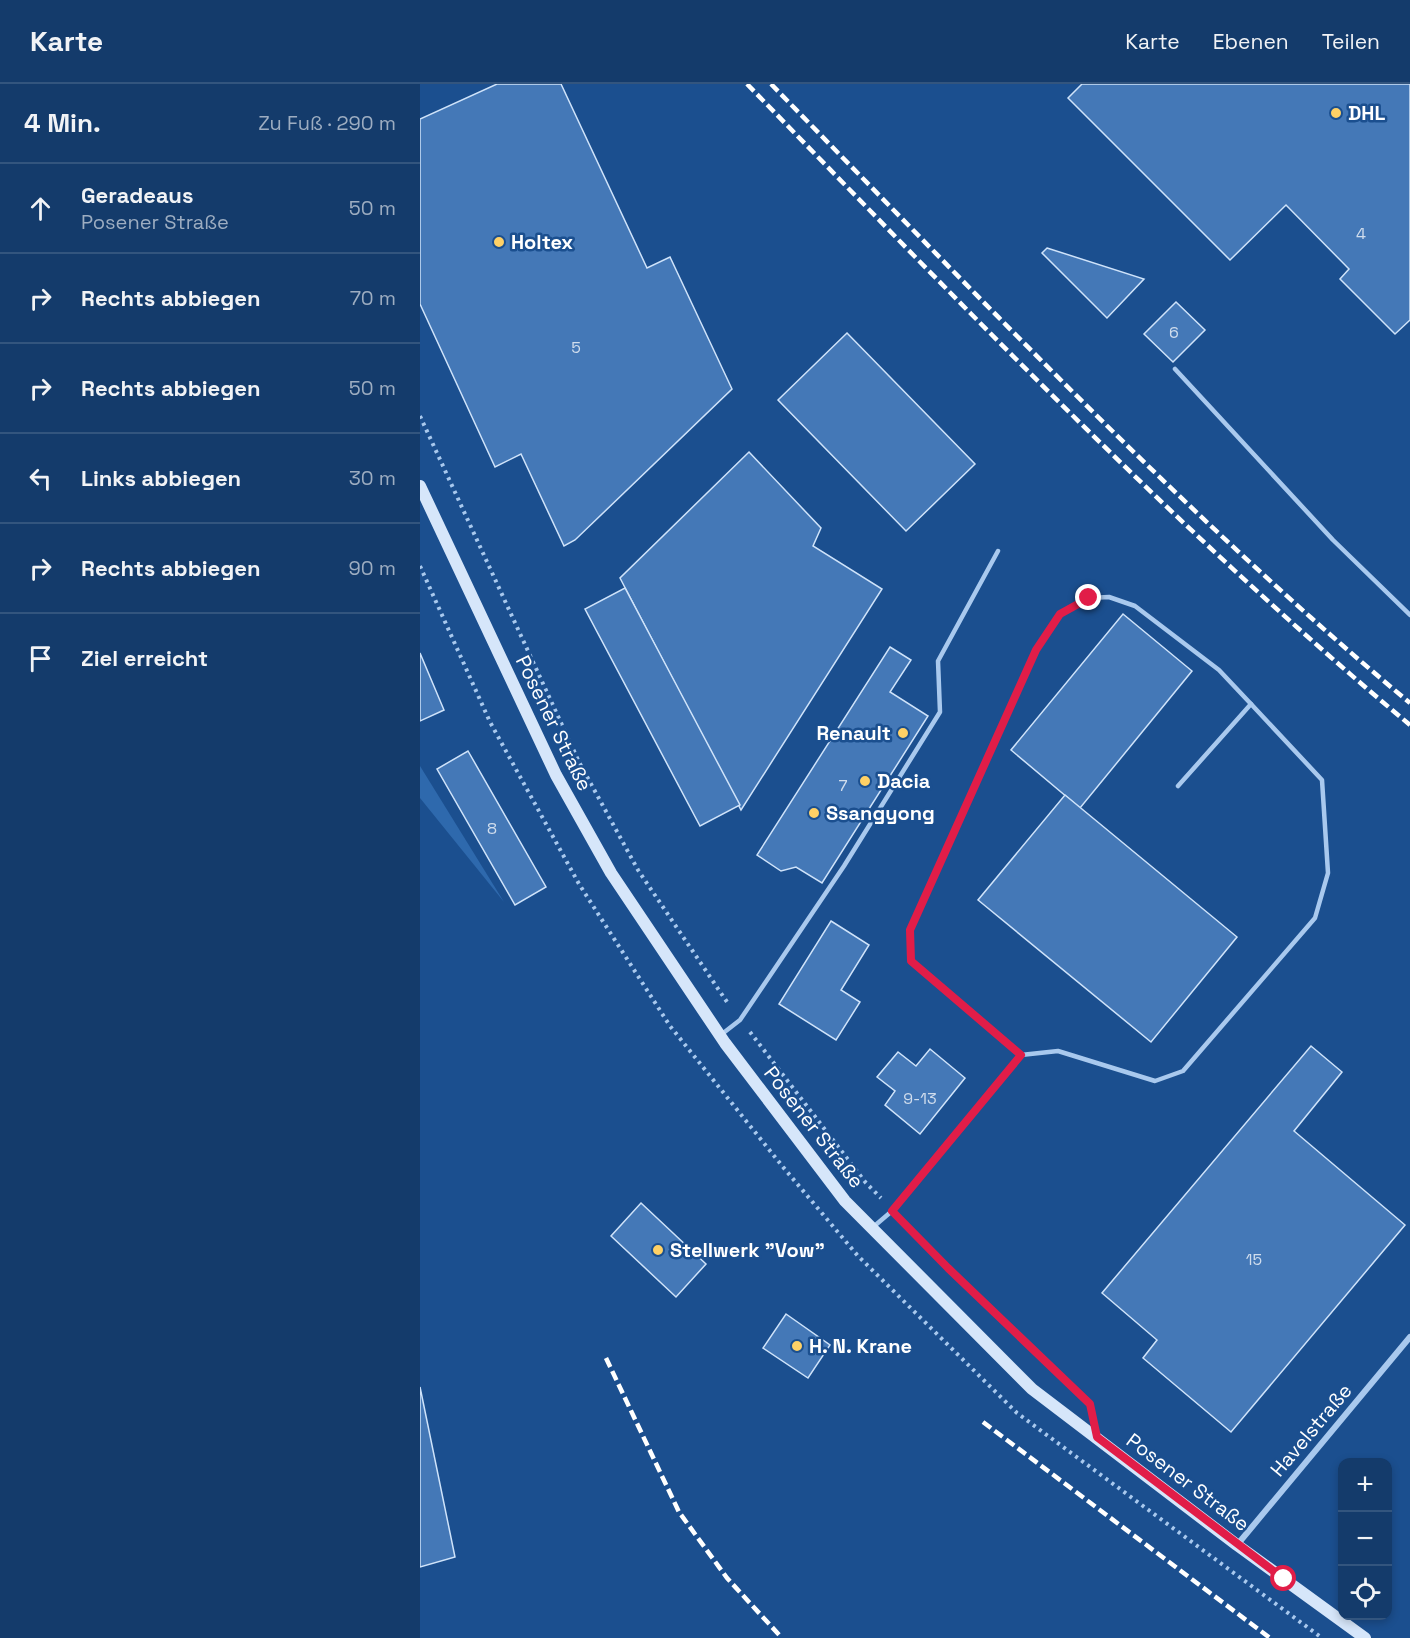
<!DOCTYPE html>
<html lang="de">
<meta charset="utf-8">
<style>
body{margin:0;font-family:"Space Grotesk",sans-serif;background:#1d4271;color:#f1f3f6}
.controls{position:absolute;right:18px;bottom:18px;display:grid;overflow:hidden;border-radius:12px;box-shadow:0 3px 9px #0003}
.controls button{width:54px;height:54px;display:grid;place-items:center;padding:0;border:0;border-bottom:2px solid #33557e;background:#143b6b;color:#f1f3f6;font:30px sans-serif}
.stop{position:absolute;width:18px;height:18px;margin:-14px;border:4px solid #e11d48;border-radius:50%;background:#fff}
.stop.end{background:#e11d48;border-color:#fff;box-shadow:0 2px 6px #0008}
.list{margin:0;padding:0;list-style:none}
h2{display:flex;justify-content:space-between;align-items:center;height:78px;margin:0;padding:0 24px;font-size:26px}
h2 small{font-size:20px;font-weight:400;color:#9dadc1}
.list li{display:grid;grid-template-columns:39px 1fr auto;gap:18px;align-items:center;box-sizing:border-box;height:90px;padding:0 24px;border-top:2px solid #33557e}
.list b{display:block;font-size:22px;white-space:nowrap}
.list p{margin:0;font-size:20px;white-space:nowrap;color:#9dadc1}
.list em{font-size:20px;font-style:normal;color:#9dadc1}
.icon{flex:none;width:33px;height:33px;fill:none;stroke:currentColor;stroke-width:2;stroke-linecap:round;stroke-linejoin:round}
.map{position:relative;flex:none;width:990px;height:1554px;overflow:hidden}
header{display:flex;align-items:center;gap:36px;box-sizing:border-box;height:84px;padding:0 30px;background:#143b6b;border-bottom:2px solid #33557e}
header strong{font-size:28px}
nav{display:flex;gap:33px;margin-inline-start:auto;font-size:21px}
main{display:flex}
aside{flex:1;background:#143b6b}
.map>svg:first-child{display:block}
.green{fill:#2e69ad}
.building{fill:#4478b7;stroke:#cfe3fa;stroke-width:1.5}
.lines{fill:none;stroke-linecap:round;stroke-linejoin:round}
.path{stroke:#a9c9ee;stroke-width:4;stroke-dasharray:3 4.5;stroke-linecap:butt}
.lane{stroke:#a9c9ee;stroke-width:4.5}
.street{stroke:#a9c9ee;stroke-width:6}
.secondary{stroke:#d6e6fa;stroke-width:12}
.rail{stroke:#fff;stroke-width:4.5;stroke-dasharray:10 4.5;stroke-linecap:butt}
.route{stroke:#e11d48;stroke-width:8}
.poi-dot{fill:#ffd166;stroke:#1b4f8f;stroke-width:2}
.labels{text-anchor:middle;stroke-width:5;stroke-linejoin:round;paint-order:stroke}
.number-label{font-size:16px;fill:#d0dded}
.poi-label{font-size:20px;font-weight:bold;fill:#fff;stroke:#1b4f8f;text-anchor:start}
.street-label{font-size:20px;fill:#fff;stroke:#1b4f8f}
</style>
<header>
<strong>Karte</strong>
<nav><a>Karte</a><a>Ebenen</a><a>Teilen</a></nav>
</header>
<main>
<aside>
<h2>4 Min.<small>Zu Fuß · 290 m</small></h2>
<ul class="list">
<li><svg class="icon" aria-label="ahead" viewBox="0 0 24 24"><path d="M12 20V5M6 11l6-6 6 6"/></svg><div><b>Geradeaus</b><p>Posener Straße</p></div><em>50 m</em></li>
<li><svg class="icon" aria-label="right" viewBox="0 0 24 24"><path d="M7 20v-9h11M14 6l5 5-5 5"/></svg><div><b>Rechts abbiegen</b></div><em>70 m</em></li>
<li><svg class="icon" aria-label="right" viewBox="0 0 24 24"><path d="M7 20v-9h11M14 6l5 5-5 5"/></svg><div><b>Rechts abbiegen</b></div><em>50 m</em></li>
<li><svg class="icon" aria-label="left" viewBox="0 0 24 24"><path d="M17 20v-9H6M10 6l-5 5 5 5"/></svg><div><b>Links abbiegen</b></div><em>30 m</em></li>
<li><svg class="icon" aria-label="right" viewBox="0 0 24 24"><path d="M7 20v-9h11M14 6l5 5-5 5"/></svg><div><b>Rechts abbiegen</b></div><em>90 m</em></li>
<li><svg class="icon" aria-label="arrive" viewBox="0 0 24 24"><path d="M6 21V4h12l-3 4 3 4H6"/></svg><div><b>Ziel erreicht</b></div></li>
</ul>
</aside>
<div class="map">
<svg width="990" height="1554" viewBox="0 0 990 1554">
<rect width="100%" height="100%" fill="#1b4f8f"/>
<polygon class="green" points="0,682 84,818 0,714"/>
<g class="building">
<polygon points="77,0 141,0 227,184 250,173 312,305 155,456 144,462 101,370 75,383 0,220 0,35"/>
<polygon points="662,0 990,0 990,236 975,250 920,195 929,185 866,121 810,176 648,14"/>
<polygon points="627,164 724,195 687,234 622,169"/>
<polygon points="756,218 785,246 753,278 724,250"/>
<polygon points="427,249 555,380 486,447 358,316"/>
<polygon points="329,368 401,444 393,462 462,505 321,726 200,494"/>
<polygon points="205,504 320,721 280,742 165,525"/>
<polygon points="703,530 772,587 660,724 591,666"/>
<polygon points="470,563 491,576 470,608 508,632 402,799 376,783 361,787 337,771"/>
<polygon points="0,569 24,626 0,637"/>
<polygon points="48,667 126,803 95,821 17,685"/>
<polygon points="645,711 817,853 731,958 558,816"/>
<polygon points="411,837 449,861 421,906 440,918 416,956 359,920"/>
<polygon points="891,962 922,988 874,1047 985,1141 811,1348 723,1274 737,1256 682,1209"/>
<polygon points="510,965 545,994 500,1050 465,1021 475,1007 457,993 478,968 496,982"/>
<polygon points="221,1119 286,1180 256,1213 191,1152"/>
<polygon points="366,1230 410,1261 388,1294 343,1264"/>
<polygon points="0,1303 35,1473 0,1483"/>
</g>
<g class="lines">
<g class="path">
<polyline points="0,332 159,678 218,786 309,921"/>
<polyline points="0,482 70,638 159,800 250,942 363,1083 438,1172 597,1329 902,1554"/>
<polyline points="330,948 446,1099 461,1114"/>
<polyline points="484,1139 528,1184 670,1320 671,1323"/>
</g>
<g class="lane">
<polyline points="755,285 913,456 990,531"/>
<polyline points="302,950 320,936 424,782 520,628 518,577 578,467"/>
<polyline points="601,971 491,877 490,846 617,566 640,530 669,514 689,513 715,522 799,586 831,620"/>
<polyline points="452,1144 472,1127 601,971 638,967 735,997 763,987 895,834 908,789 902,696 831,620 758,702"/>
</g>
<polyline class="street" points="817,1461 990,1253"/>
<polyline class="secondary" points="0,402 136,691 191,789 305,959 425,1117 612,1305 817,1461 945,1554"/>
<g class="rail">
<path d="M327,0C541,220 754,444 990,641"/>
<path d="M351,0C558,212 762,429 990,619"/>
<polyline points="186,1274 259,1428 307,1494 362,1554"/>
<polyline points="563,1338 850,1554"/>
</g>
</g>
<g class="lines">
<polyline class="route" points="669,514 640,530 616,566 490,846 491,877 601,971 472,1127 528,1184 670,1320 677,1353 864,1495"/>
</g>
<g class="poi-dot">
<circle cx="916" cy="29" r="6"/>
<circle cx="79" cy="158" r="6"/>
<circle cx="483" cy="649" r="6"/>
<circle cx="445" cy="697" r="6"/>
<circle cx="394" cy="729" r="6"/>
<circle cx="238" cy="1166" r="6"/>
<circle cx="377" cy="1262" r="6"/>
</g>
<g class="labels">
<g class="number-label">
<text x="941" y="155">4</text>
<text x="754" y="254">6</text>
<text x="156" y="269">5</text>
<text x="423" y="707">7</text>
<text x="72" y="750">8</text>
<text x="500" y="1020">9-13</text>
<text x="834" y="1181">15</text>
</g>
<g class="poi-label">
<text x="928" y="36">DHL</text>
<text x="91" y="165">Holtex</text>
<text x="471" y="656" text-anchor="end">Renault</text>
<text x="457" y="704">Dacia</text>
<text x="406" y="736">Ssangyong</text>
<text x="250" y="1173">Stellwerk "Vow"</text>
<text x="389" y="1269">H. N. Krane</text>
</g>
<g class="street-label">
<text transform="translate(134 639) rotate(64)" y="7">Posener Straße</text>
<text transform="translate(394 1043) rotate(52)" y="7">Posener Straße</text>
<text transform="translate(891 1346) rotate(-50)" y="7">Havelstraße</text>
<text transform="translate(768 1398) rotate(37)" y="7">Posener Straße</text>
</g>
</g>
</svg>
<div class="controls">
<button>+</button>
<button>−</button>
<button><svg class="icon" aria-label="locate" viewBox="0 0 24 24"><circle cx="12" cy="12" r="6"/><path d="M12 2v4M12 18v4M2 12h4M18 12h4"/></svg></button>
</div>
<div class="stop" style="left:864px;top:1495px"></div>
<div class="stop end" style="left:669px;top:514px"></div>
</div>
</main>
